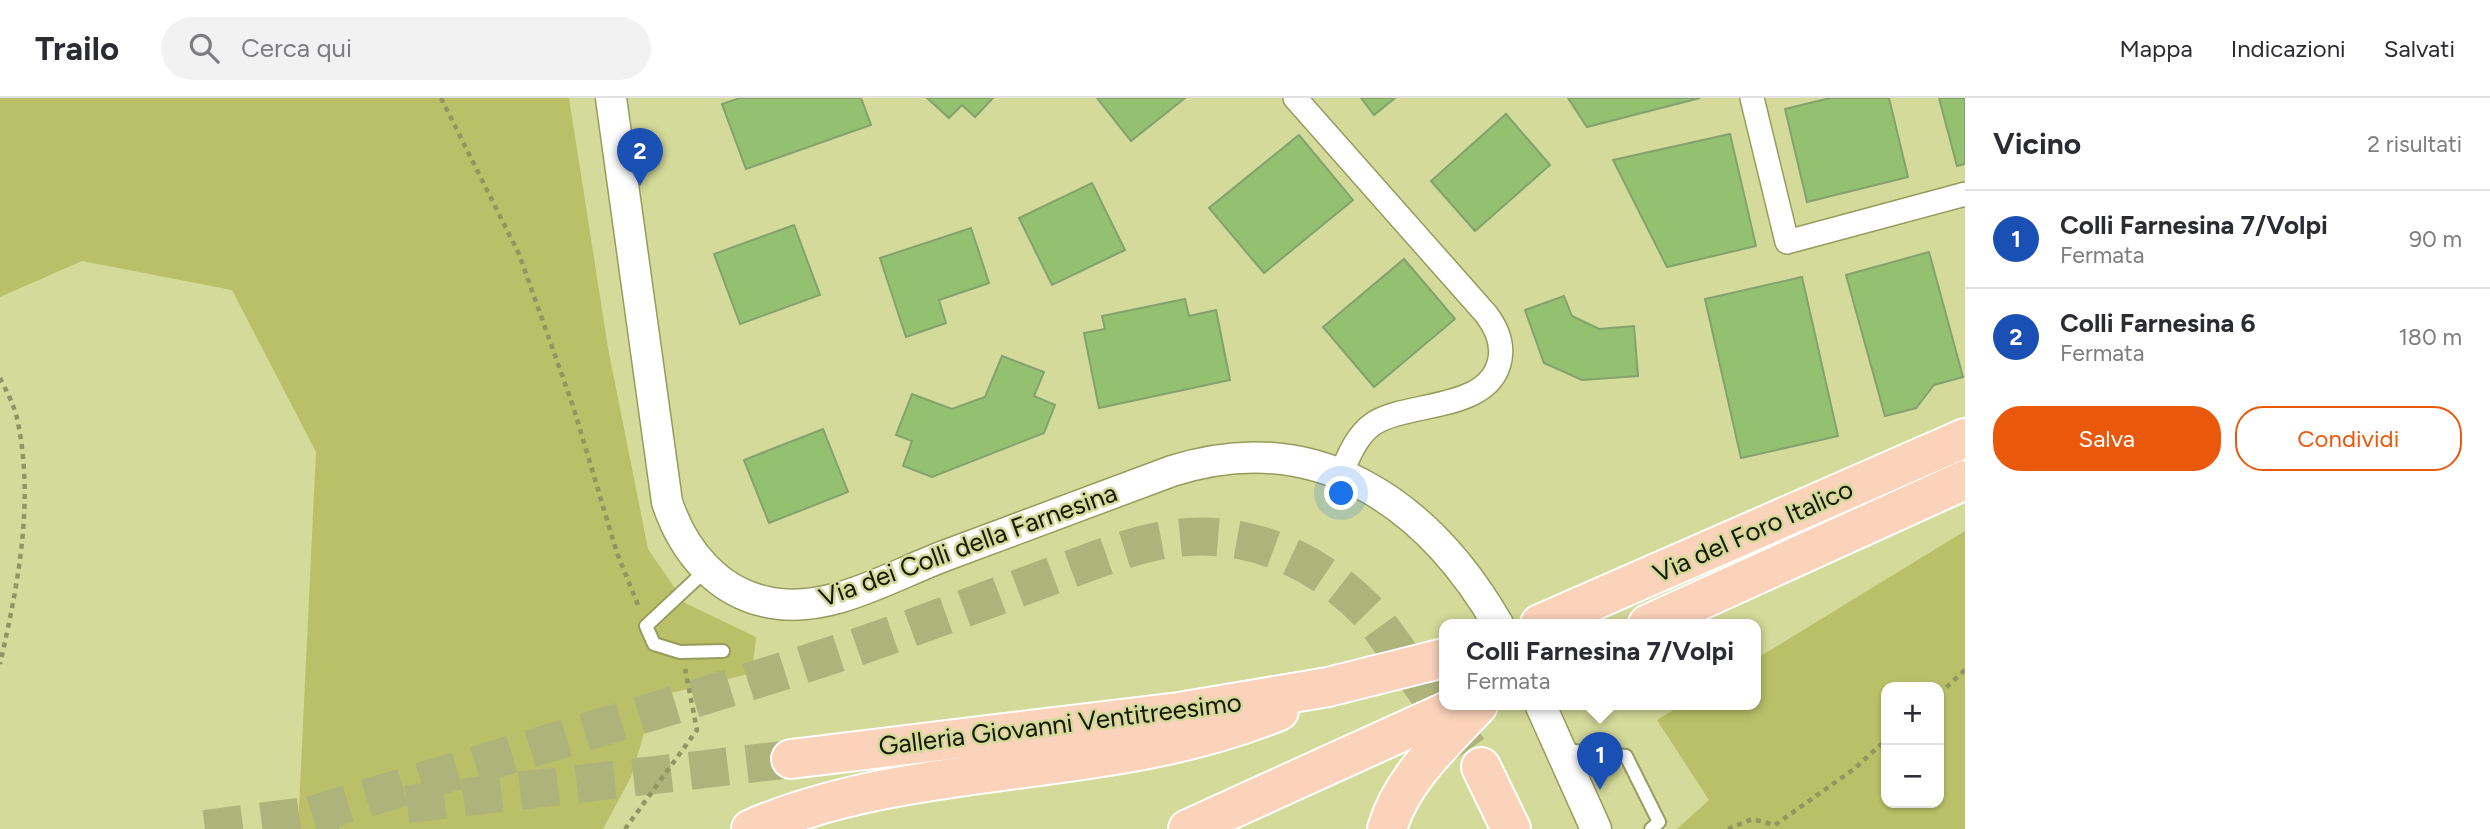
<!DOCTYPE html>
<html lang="it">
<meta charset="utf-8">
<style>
body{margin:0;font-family:Figtree,sans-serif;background:#f2f2f3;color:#2b2b33}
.controls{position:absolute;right:21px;bottom:21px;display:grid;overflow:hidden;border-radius:14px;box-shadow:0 2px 5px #0004}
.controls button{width:63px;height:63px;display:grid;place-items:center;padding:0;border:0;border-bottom:2px solid #e1e1e2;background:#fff;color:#2b2b33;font:35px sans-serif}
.you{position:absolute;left:1342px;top:396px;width:24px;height:24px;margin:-18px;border:5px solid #fff;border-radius:50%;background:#1a73e8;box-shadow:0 0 0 10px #1a73e833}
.badge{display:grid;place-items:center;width:46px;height:46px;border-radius:50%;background:#ea580c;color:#fff;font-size:23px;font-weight:700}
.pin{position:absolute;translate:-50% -58px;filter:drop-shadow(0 2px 4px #0008)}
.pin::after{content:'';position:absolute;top:37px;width:24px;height:21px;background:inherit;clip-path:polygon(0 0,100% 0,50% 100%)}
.popup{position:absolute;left:1439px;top:521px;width:322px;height:91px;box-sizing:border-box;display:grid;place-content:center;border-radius:14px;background:#fff;filter:drop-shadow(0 2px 5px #0005);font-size:23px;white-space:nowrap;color:#7c7c81}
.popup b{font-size:26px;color:#2b2b33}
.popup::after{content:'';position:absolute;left:50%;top:100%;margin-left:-14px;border:14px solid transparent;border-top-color:#fff}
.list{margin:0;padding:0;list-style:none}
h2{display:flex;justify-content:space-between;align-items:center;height:91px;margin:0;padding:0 28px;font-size:30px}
h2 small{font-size:23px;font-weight:400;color:#7c7c81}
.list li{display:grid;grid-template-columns:46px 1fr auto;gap:21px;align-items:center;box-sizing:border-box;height:98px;padding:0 28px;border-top:2px solid #e1e1e2}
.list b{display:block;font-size:26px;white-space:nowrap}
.list p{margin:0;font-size:23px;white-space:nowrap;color:#7c7c81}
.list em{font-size:23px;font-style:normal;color:#7c7c81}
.actions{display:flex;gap:14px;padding:21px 28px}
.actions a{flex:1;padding:16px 0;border:2px solid #ea580c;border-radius:28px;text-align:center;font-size:24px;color:#ea580c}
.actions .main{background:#ea580c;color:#fff}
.icon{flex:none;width:38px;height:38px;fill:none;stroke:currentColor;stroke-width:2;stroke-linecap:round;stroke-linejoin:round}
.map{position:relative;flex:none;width:1965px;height:731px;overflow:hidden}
header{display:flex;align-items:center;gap:42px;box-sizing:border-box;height:98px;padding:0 35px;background:#fff;border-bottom:2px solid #e1e1e2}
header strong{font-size:33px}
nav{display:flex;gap:38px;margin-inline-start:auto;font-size:24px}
.search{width:490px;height:63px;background:#f2f2f3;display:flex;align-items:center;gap:18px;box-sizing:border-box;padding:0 24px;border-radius:38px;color:#7c7c81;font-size:26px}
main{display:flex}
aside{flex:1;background:#fff}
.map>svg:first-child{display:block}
.green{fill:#b9c067;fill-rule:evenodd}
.building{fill:#94c170;stroke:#83a26c;stroke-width:2}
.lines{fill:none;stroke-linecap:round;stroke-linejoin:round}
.trunk-tunnel{stroke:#aeb37b;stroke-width:38;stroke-dasharray:38 19;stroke-linecap:butt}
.service-casing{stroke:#979c5d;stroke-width:16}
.minor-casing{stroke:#979c5d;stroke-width:26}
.tertiary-casing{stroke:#979c5d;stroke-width:33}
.trunk-casing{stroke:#fff;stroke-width:42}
.path{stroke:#919563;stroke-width:4.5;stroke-dasharray:5 5;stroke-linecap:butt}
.service{stroke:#fff;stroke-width:12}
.minor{stroke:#fff;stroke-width:23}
.tertiary{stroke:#fff;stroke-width:30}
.trunk{stroke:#fbd2ba;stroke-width:38}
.labels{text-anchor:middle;stroke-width:5;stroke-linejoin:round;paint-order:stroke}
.street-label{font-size:26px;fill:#161701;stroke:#d4da99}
</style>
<header>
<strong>Trailo</strong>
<div class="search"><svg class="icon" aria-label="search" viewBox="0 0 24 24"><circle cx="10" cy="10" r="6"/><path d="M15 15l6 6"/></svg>Cerca qui</div>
<nav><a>Mappa</a><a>Indicazioni</a><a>Salvati</a></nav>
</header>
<main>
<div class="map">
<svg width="1965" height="731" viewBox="0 0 1965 731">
<rect width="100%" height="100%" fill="#d4da99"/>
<g class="green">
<polygon points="0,0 569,0 608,250 648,451 685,505 756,539 752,575 655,599 631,679 603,731 298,731 316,354 232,192 82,163 0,199"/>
<path d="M1965,433V731H1677L1709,702L1657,622L1683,606H1756V561ZM1886,589H1939V705H1886Z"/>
</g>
<g class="building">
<polygon points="740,0 861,0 871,27 746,71 722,6"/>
<polygon points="927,0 993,0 975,19 962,7 949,20"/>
<polygon points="1097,0 1185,0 1131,43"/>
<polygon points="1361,0 1395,0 1374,17"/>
<polygon points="1568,0 1700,0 1587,29"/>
<polygon points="1830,0 1889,0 1908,79 1807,104 1785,11"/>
<polygon points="1939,0 1965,0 1965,66 1957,68"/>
<polygon points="1506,16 1550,67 1475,133 1431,83"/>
<polygon points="1730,36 1756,148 1667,169 1613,62"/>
<polygon points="1299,37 1353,102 1264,175 1209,110"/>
<polygon points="1092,85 1125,152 1052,187 1019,120"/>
<polygon points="794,127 820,197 740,226 714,156"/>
<polygon points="971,130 989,185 939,202 946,225 906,239 880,160"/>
<polygon points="1929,154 1963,279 1934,287 1916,310 1885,318 1846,177"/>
<polygon points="1404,161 1455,221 1374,289 1323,229"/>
<polygon points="1802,179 1838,338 1741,360 1705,201"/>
<polygon points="1564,198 1572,218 1599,231 1634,228 1638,278 1582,282 1544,265 1525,212"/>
<polygon points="1185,201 1189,218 1216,212 1230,282 1099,310 1084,235 1105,231 1102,218"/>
<polygon points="1002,258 1044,274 1034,298 1055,307 1044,335 932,379 903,368 912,343 896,337 912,296 952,311 985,299"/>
<polygon points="823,331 848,394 769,425 744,362"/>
</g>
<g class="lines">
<g class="trunk-tunnel">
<polyline points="407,706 791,661"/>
<path d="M312,717C492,661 675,609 854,550C922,527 989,501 1057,476C1099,461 1142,442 1187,439C1260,434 1325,468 1373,519L1481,669"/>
<polyline points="205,731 337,714"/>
</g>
<g class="service-casing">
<g id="service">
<polyline points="706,472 646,528 654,546 680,554 723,553"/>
<polyline points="1564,652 1626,658 1659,724 1651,731"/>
</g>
</g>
<g class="minor-casing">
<g id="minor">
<path d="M1295,0L1486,216C1496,229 1503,244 1500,261C1491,314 1407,303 1373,326C1356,338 1349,358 1341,375"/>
<polyline points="1752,0 1787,144 1965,96"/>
</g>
</g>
<g class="tertiary-casing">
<g id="tertiary">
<path d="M611,0L667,404C683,453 718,496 772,505C831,515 891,478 944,458C1020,430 1096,402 1172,373C1316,327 1427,404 1498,526"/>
<polyline points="1540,606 1596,731"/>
</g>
</g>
<g class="trunk-casing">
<g id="trunk">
<polyline points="1540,526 1965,340"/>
<polyline points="1648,526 1965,382"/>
<polyline points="791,661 1179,614 1328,589 1444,560"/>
<polyline points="1481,669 1511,731"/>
<path d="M751,731C919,659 1110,683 1279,613"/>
<polyline points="1188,731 1463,606"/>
<path d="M1387,731C1402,680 1443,645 1478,607"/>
</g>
</g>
<g class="path">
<polyline points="441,0 519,156 573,308 617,455 638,507"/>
<path d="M0,280C6,292 14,307 17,320C35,402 18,487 0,566"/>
<polyline points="1939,596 1965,572"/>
<polyline points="625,731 697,632 685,571"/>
<polyline points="1728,731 1752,721 1775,727 1854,671 1886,642"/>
</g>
<use href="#service" class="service"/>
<use href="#minor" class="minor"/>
<use href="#tertiary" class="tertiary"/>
<use href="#trunk" class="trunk"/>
</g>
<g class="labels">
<g class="street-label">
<text transform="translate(1753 433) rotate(-24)" y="9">Via del Foro Italico</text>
<text transform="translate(968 447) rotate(-20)" y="9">Via dei Colli della Farnesina</text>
<text transform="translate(1060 626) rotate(-7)" y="9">Galleria Giovanni Ventitreesimo</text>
</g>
</g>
</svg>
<div class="controls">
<button>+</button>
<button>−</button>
</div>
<div class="you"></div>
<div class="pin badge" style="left:1600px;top:692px;background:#1a4fb4">1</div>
<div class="popup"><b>Colli Farnesina 7/Volpi</b>Fermata</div>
<div class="pin badge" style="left:640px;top:88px;background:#1a4fb4">2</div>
</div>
<aside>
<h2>Vicino<small>2 risultati</small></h2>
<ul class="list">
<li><span class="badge" style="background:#1a4fb4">1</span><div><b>Colli Farnesina 7/Volpi</b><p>Fermata</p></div><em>90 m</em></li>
<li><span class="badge" style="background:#1a4fb4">2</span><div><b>Colli Farnesina 6</b><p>Fermata</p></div><em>180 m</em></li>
</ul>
<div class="actions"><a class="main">Salva</a><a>Condividi</a></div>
</aside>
</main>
